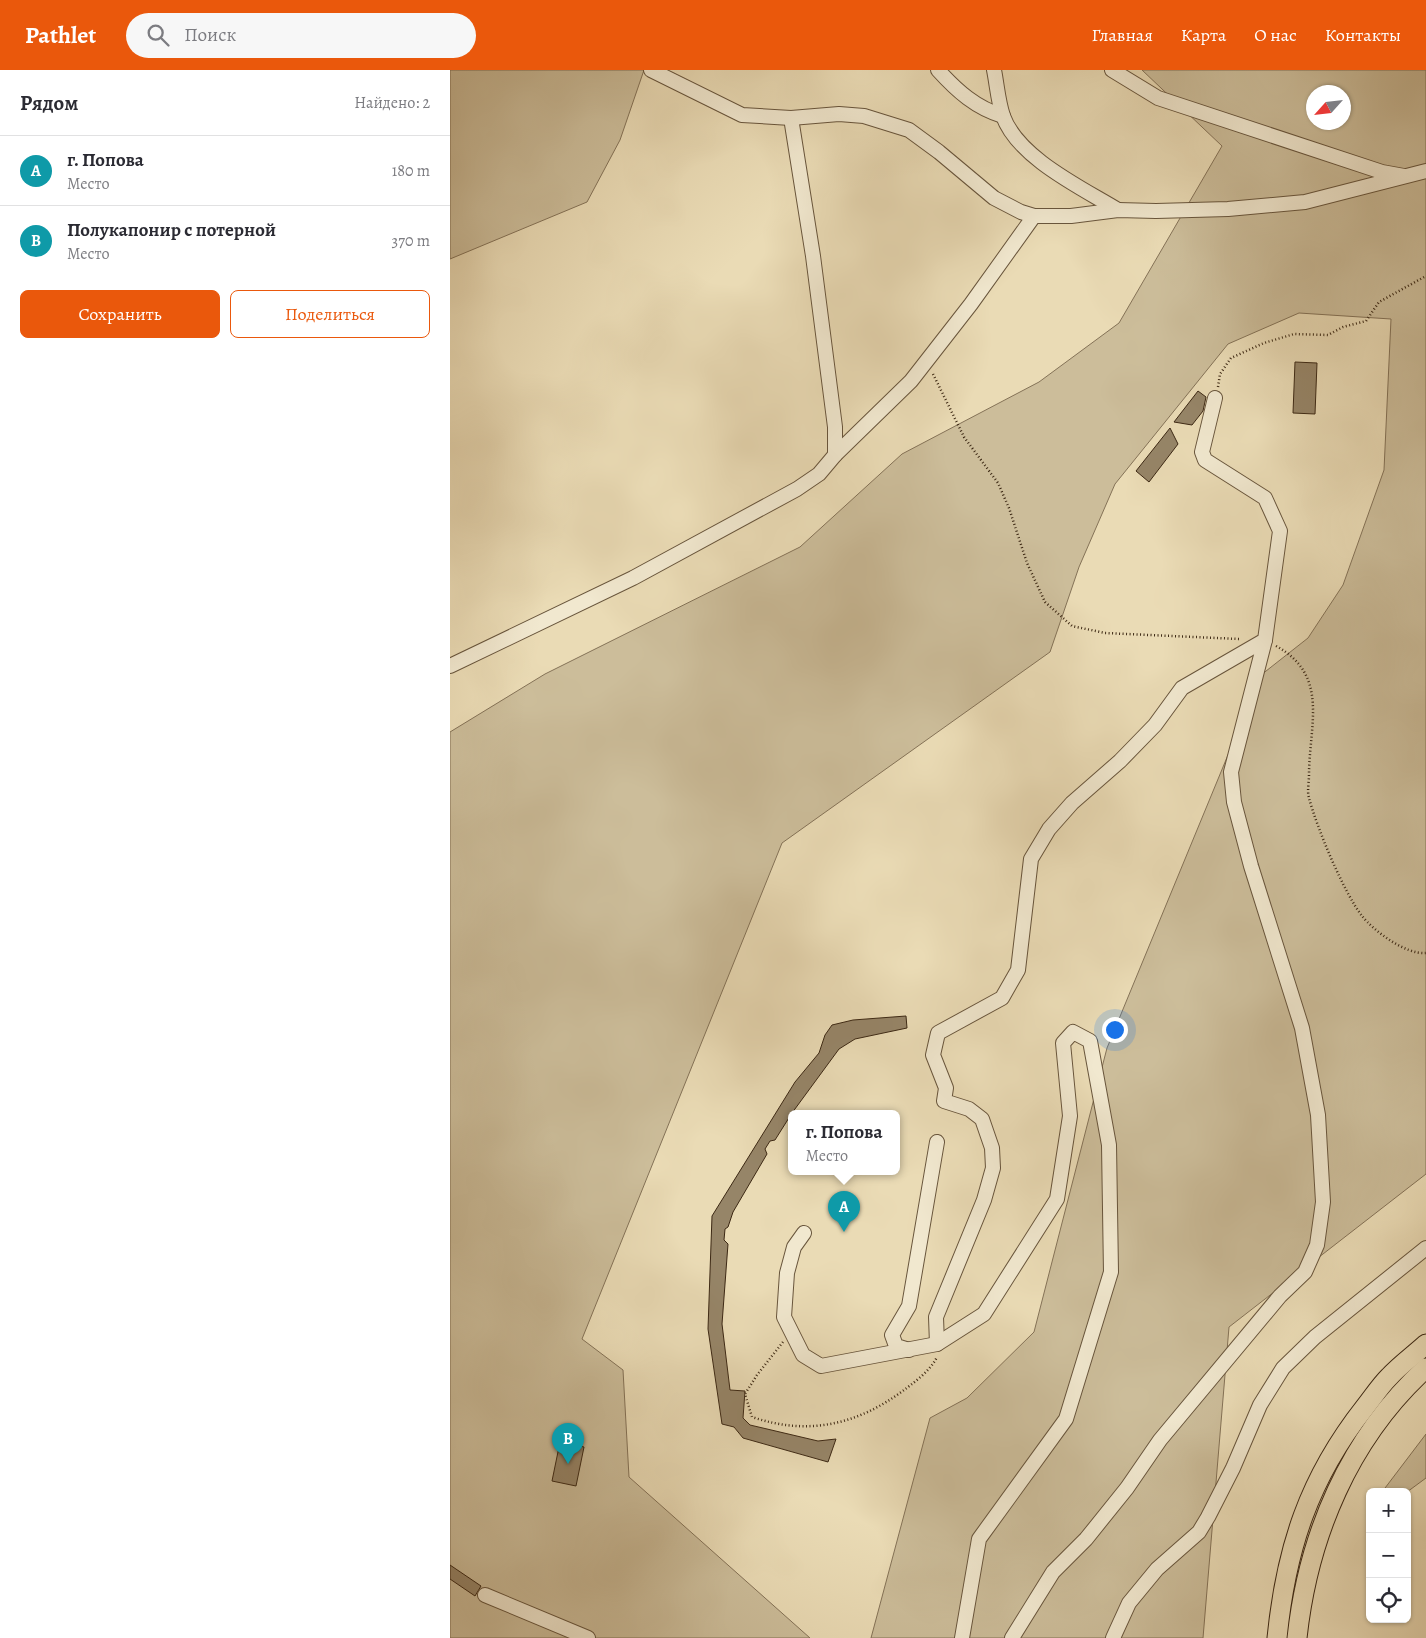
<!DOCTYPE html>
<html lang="ru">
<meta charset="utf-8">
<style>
body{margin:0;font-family:Alegreya,serif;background:#f7f7f7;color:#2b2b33}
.controls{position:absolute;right:15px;bottom:15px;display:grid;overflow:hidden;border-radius:8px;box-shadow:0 1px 4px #0004}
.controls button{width:45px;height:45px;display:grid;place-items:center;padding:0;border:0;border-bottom:1px solid #e1e1e2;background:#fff;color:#2b2b33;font:25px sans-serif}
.compass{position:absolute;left:856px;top:15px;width:45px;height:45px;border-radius:50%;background:#fff;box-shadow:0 1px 4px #0004;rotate:243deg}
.you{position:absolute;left:664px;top:959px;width:18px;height:18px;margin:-12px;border:4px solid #fff;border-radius:50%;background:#1a73e8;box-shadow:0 0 0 8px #1a73e833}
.badge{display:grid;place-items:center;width:32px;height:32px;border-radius:50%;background:#ea580c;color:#fff;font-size:16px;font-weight:700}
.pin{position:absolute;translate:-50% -41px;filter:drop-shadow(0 1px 2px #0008)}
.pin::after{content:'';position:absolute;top:26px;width:18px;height:15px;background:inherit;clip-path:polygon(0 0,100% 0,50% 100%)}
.popup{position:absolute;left:338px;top:1040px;width:112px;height:65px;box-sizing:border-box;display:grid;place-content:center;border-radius:8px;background:#fff;filter:drop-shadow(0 1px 4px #0005);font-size:16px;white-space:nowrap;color:#7c7c81}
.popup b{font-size:19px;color:#2b2b33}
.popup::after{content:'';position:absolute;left:50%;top:100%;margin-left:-10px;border:10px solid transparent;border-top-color:#fff}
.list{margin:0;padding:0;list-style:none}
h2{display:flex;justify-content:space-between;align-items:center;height:65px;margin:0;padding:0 20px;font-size:21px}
h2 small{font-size:16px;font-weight:400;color:#7c7c81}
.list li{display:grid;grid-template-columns:32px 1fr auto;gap:15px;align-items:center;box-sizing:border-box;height:70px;padding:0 20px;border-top:1px solid #e1e1e2}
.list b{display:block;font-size:19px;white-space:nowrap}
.list p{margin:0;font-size:16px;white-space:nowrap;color:#7c7c81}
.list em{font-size:16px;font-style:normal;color:#7c7c81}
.actions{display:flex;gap:10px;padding:15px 20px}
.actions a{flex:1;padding:11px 0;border:1px solid #ea580c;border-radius:8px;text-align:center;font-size:18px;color:#ea580c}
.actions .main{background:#ea580c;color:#fff}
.icon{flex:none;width:28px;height:28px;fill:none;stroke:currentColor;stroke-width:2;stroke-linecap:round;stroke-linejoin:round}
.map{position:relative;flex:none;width:976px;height:1568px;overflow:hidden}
header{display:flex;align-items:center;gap:30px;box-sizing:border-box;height:70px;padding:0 25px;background:#ea580c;color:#fff}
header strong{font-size:24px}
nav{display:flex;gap:28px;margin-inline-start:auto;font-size:18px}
.search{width:350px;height:45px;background:#f7f7f7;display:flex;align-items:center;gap:12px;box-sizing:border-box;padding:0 18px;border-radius:28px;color:#7c7c81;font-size:19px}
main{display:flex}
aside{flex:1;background:#fff}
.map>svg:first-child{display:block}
.green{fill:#ccbd9a;stroke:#847257;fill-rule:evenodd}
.building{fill:#968568;stroke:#3c2814}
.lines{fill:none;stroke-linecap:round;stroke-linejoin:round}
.minor-casing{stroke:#68553c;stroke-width:16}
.highway-casing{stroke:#3c2814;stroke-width:21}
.path{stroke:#3c2814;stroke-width:2.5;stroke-dasharray:1 2.5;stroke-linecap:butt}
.minor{stroke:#f1e8cf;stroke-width:14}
.highway{stroke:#eadbb5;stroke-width:19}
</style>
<header>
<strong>Pathlet</strong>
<div class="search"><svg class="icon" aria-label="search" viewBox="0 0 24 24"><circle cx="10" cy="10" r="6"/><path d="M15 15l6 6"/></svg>Поиск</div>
<nav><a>Главная</a><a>Карта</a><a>О нас</a><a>Контакты</a></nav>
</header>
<main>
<aside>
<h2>Рядом<small>Найдено: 2</small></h2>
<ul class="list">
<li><span class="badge" style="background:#0f9aa8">A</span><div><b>г. Попова</b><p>Место</p></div><em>180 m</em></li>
<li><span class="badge" style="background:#0f9aa8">B</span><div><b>Полукапонир с потерной</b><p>Место</p></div><em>370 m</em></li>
</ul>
<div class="actions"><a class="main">Сохранить</a><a>Поделиться</a></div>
</aside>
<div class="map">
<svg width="976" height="1568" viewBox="0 0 976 1568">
<rect width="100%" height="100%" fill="#eadbb5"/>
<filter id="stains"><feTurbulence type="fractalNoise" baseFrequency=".004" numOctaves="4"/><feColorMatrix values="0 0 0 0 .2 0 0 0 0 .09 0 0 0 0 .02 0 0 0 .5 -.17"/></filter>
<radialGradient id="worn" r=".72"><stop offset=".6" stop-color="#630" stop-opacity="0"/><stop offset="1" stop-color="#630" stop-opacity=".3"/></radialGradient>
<g class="green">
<polygon points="0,0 194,0 170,70 137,132 0,189"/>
<path d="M692,0H976V1104L779,1257L753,1568H421L480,1348L517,1328L584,1262L657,978L811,605L858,568L893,515L934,400L941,249L849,243L778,274L665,414L629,497L600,582L332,773L132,1269L173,1300L179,1407L360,1568H0V662L95,604L350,477L452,384L589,312L669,253L772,76ZM864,22H894V52H864Z"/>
<polygon points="976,1364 976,1408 957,1422 932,1422"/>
</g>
<g class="building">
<polygon points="845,292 867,293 865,344 843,343"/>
<polygon points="748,321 756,327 753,341 742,355 724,352"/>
<polygon points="720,358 728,374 699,412 686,401"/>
<polygon points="456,946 457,958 405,969 389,979 342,1043 325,1070 320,1071 315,1079 317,1084 283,1142 278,1157 275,1159 274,1170 278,1174 272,1254 280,1320 295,1321 293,1348 300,1355 368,1371 386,1369 378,1392 293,1368 284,1357 272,1354 258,1259 262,1146 345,1012 369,983 375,965 382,955 403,950"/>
<polygon points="110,1372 134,1377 126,1416 102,1411"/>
<polygon points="0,1495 31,1516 25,1526 0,1509"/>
</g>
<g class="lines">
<g class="minor-casing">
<g id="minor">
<polyline points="201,0 292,45 341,48 389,44 414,46 459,60 489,82 544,128 571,142 584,146 621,146 668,140 706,141 778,139 855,132 976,101"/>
<path d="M488,0C507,21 526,38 553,46"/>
<path d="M544,0C547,15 548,31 553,46C568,88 632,118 668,140"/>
<polyline points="662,0 708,28 932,102 954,106"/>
<polyline points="385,385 461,311 521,234 584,146"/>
<polyline points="0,596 183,508 347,419 369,404 385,385 385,357 363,186 341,48"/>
<polyline points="354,1163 344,1177 337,1203 334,1247 353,1285 371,1296 487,1274 534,1244 607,1129 620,1046 613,973 623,962 640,971 659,1075 661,1202 616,1349 529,1469 512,1568"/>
<polyline points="487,1274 486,1247 534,1130 543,1098 542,1078 532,1049 519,1039 494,1031 496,1018 483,985 488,963 552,928 568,900 581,789 599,759 622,733 670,691 705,655 732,618 815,570 830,461 815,428 755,390 752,382 765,328"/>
<polyline points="459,1280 446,1276 442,1265 459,1236 487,1072"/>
<polyline points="35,1525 138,1568"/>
<polyline points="562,1568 603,1502 636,1469 677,1418 710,1370 830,1226 855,1202 867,1175 873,1132 868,1045 852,958 801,796 784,732 781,702 815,570"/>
<polyline points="663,1568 679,1533 707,1499 749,1462 758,1447 783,1398 810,1335 833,1298 865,1267 976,1178"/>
</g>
</g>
<g class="highway-casing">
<g id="highway">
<path d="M827,1568C836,1478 859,1408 915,1337C923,1327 930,1316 939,1307C950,1295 964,1285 976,1274"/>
<path d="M847,1568C858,1466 899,1368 976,1298"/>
</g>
</g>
<g class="path">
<polyline points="483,304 514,367 548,413 559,438 577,493 595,532 622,556 655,563 789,569"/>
<polyline points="768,317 770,304 781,288 814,273 844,264 878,265 893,257 916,251 929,232 976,206"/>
<path d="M826,576C880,605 859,656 859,705C859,712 857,721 859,728C867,758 893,821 912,846C924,861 956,885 976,883"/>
<path d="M333,1272L307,1305L295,1324L302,1347C358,1366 407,1355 454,1320C466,1311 480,1301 487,1287"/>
</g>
<use href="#minor" class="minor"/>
<use href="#highway" class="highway"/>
</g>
<rect width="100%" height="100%" filter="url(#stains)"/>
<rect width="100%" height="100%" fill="url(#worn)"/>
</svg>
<div class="controls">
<button>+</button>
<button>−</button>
<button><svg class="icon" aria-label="locate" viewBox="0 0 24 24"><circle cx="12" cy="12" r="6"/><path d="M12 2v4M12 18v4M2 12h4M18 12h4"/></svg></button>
</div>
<svg class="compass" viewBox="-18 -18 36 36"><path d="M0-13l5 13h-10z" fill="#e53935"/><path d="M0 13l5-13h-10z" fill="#7c7c81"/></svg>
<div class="you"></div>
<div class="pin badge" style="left:394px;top:1162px;background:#0f9aa8">A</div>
<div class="popup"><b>г. Попова</b>Место</div>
<div class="pin badge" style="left:118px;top:1394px;background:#0f9aa8">B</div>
</div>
</main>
